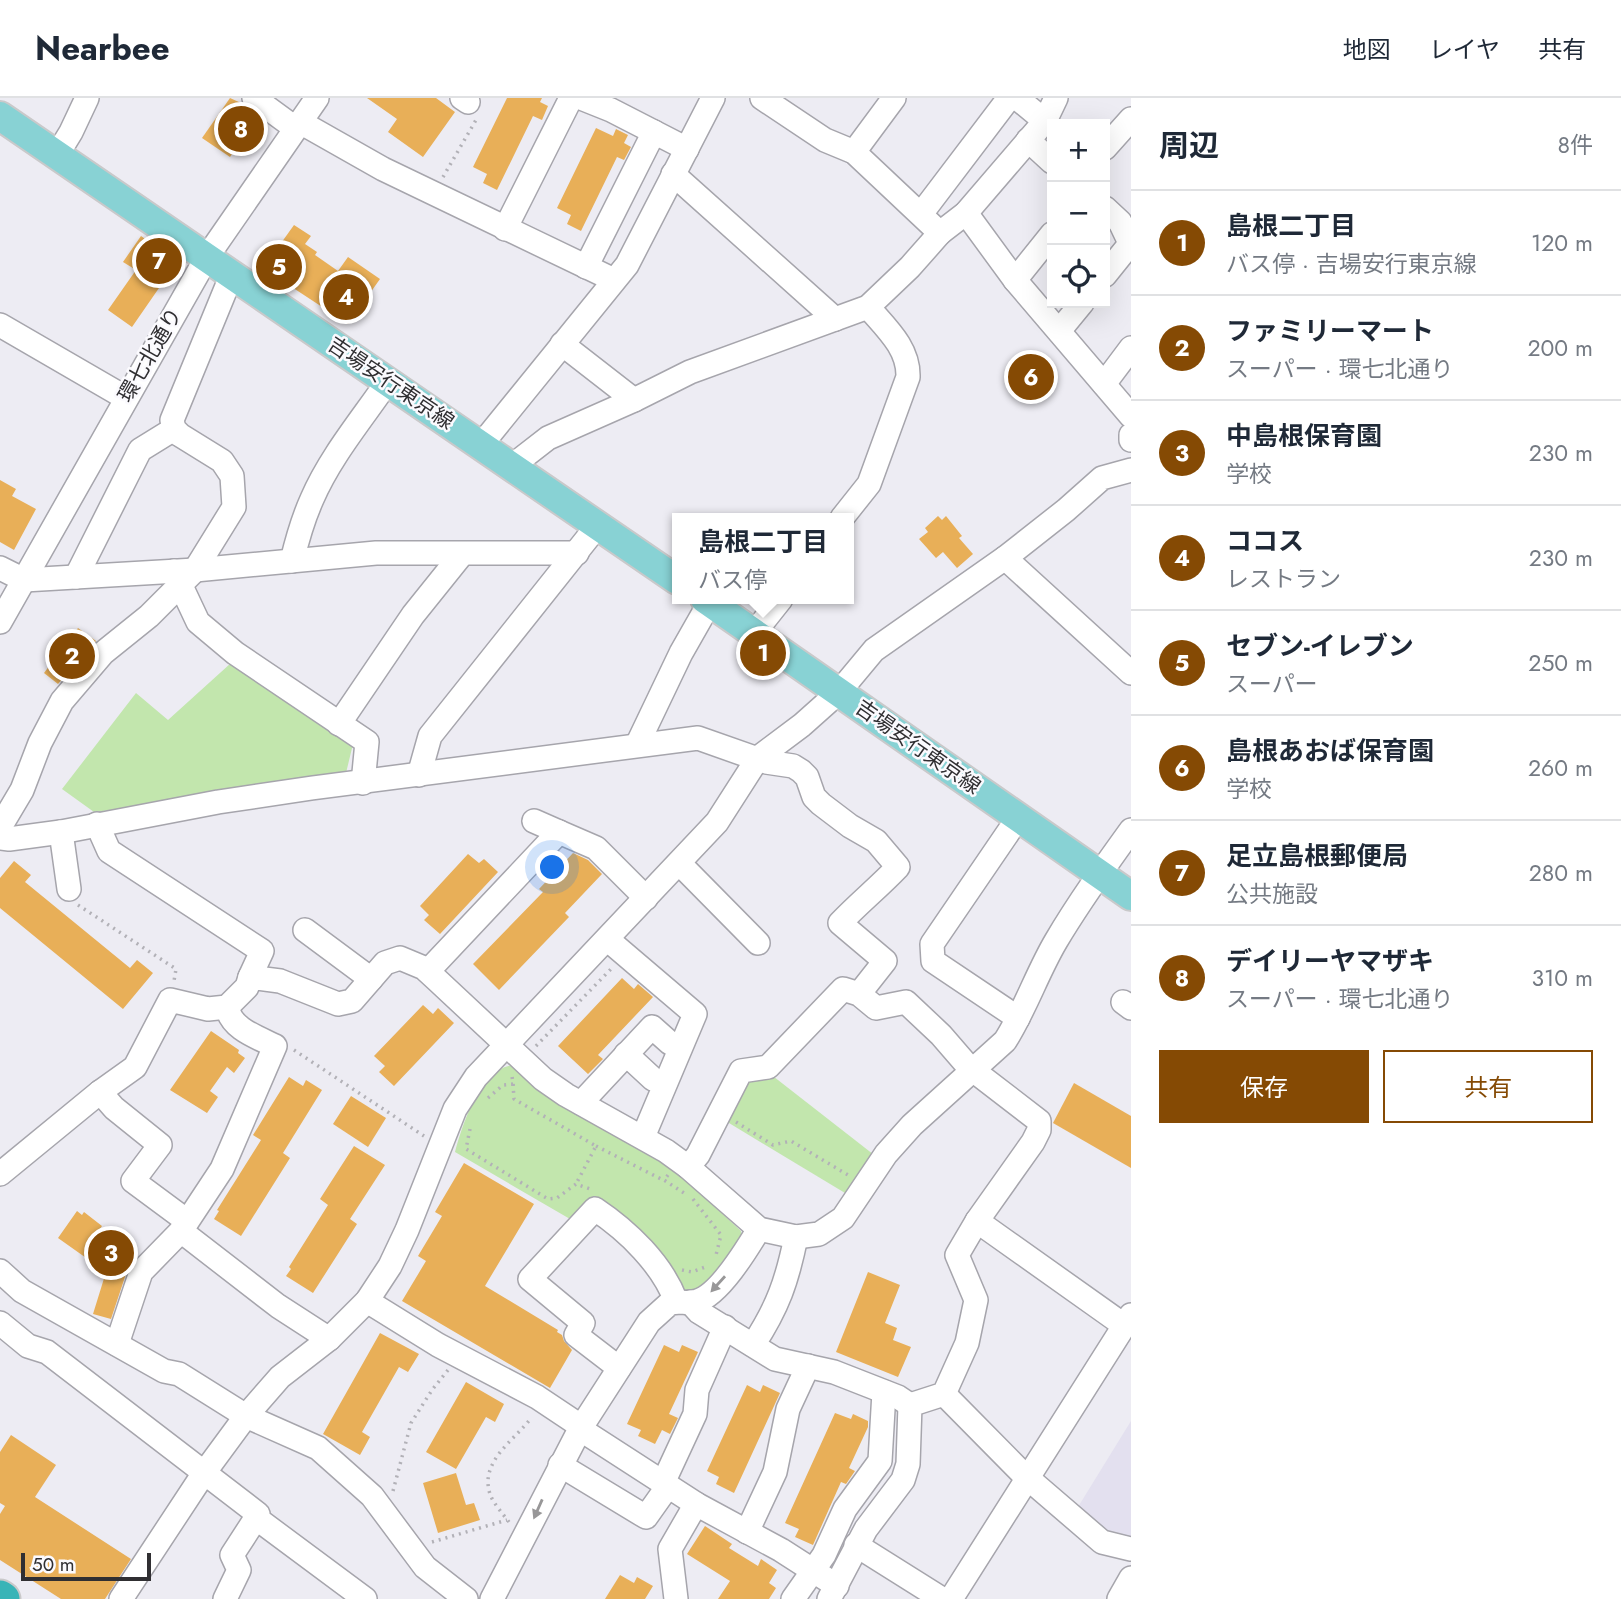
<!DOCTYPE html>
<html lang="ja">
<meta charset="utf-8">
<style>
body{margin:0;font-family:Jost,"Noto Sans JP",sans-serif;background:#f6f6f7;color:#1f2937}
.controls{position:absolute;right:21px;top:21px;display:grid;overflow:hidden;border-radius:0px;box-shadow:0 7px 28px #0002}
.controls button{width:63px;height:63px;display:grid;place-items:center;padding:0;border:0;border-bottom:2px solid #e0e1e3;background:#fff;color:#1f2937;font:35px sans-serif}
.scale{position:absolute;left:21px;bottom:18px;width:130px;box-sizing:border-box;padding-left:7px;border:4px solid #302f32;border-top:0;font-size:19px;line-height:24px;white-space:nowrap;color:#302f32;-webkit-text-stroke:5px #fbfafe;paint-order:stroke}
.you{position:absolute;left:553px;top:770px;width:24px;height:24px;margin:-18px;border:5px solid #fff;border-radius:50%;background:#1a73e8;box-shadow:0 0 0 10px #1a73e833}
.badge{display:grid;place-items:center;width:46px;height:46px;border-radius:50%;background:#854a04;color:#fff;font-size:23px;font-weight:700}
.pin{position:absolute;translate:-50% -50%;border:4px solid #fff;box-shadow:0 2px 7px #0006}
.popup{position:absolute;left:672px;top:415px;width:182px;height:91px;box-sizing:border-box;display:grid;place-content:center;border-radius:0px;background:#fff;filter:drop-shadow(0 2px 5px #0005);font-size:23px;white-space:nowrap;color:#747a83}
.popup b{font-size:26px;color:#1f2937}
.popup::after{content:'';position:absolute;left:50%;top:100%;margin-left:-14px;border:14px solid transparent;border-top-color:#fff}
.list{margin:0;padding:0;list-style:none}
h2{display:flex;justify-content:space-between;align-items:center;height:91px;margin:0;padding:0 28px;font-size:30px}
h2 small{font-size:23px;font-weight:400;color:#747a83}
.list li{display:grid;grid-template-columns:46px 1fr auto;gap:21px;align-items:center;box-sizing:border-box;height:105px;padding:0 28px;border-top:2px solid #e0e1e3}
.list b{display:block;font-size:26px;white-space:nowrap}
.list p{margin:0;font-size:23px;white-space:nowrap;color:#747a83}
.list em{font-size:23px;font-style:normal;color:#747a83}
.actions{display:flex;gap:14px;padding:21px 28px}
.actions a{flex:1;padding:16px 0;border:2px solid #854a04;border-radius:0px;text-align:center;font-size:24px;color:#854a04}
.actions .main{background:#854a04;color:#fff}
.icon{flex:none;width:38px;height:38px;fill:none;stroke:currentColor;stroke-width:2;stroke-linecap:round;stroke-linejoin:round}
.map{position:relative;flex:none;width:1131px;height:1501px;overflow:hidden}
header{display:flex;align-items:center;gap:42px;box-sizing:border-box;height:98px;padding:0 35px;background:#fff;border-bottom:2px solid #e0e1e3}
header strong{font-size:33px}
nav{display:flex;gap:38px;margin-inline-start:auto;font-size:24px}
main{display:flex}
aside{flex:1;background:#fff}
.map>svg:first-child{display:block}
.built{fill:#e3e0ef}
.green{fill:#c2e6ad}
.building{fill:#e8af58}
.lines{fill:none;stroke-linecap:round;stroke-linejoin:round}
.minor-casing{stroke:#a6a5ac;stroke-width:26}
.major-casing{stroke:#c9c9ca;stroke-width:32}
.highway-casing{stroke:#c9c9ca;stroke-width:37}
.path{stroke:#b2b1b7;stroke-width:3.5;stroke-dasharray:2 5;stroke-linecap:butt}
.minor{stroke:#fff;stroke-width:23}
.major{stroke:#88d2d4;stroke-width:28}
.highway{stroke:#38b4b7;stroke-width:33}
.oneway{fill:#989798}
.labels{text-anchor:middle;stroke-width:5;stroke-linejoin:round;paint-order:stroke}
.street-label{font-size:21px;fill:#302f32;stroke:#fbfafe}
</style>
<header>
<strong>Nearbee</strong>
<nav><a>地図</a><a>レイヤ</a><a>共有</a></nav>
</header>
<main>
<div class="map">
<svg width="1131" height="1501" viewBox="0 0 1131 1501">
<rect width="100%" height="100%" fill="#edecf3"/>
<polygon class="built" points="1131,1323 1131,1440 1110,1434 1078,1409"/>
<g class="green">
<polygon points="231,565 353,646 346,675 202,695 179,704 94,714 62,691 136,595 168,622"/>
<path d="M513,967L537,991L604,1032L673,1070L741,1133L742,1141C727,1160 711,1195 685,1193L628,1123L594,1100L570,1121L455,1054C462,1028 480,970 513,967Z"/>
<polygon points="769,975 878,1060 850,1098 724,1022 743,981"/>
</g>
<g class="building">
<polygon points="230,0 241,5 257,20 230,59 202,40"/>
<polygon points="367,0 436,0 455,14 423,59 388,34 397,21"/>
<polygon points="507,0 542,0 540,4 548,8 542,22 533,18 497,92 483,85 487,76 473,69"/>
<polygon points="596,30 613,38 616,31 628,37 624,45 631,49 624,62 617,59 581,133 567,126 571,117 557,110"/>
<polygon points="294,127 311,138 305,146 317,154 315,157 338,173 348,159 380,181 348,226 272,176 269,162"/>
<polygon points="141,138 170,159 171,165 156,187 159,190 132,229 108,212 136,172 123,164"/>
<polygon points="0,382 16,391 12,398 36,411 14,452 0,444"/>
<polygon points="938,418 942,422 946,418 962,438 959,440 973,456 957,470 943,454 936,460 919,441 928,434 925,430"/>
<polygon points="78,530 96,543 58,586 44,575"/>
<polygon points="573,755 588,762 602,776 565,815 569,819 499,892 473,866 543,794 539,791"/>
<polygon points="468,756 479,765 484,761 498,774 440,836 424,822 429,817 420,808"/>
<polygon points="14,763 31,777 25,784 130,870 137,862 153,875 123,911 0,810 0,780"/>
<polygon points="622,880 634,891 638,886 653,899 598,957 603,961 588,976 558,948"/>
<polygon points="423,907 433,916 438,910 454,925 394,988 379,974 385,968 374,958"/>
<polygon points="211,933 239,952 238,955 245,960 234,975 227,969 210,993 218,999 207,1015 170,992"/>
<polygon points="289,979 303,988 306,982 322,992 283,1055 290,1060 241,1138 214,1121 219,1113 217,1112 261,1042 253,1037"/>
<polygon points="1074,985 1131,1018 1131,1070 1053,1025"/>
<polygon points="351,998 386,1020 368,1049 333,1026"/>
<polygon points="354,1048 385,1067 350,1121 357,1126 313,1195 286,1178 291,1171 289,1169 328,1107 320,1101"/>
<polygon points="464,1065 534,1106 485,1188 558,1232 557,1234 562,1237 564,1243 572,1252 550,1290 402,1203 426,1163 418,1158 442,1118 435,1114"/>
<polygon points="77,1113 82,1117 84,1114 102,1128 100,1131 132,1153 129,1159 133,1162 128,1170 111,1221 93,1216 106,1174 58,1140"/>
<polygon points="868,1174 900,1187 885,1225 897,1230 893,1242 911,1249 898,1279 836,1254"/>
<polygon points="380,1235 419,1256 408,1274 399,1269 362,1334 370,1339 360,1357 323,1336"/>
<polygon points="664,1247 679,1254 682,1247 698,1254 669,1316 678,1320 670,1336 662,1332 655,1346 638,1338 641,1332 627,1326"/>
<polygon points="466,1284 504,1306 495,1324 486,1319 456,1371 426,1354"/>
<polygon points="747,1287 760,1294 763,1287 780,1295 734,1395 716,1386 719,1379 707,1373"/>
<polygon points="835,1315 851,1321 853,1316 868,1323 868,1329 849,1370 855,1373 846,1386 841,1384 813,1447 795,1439 799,1431 785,1425"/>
<polygon points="11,1337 56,1367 35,1399 131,1461 105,1501 61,1501 0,1462 0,1416 5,1408 0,1405 0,1354"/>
<polygon points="456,1375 466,1407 474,1405 480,1422 438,1435 423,1385"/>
<polygon points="705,1428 732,1446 729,1450 758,1468 761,1461 777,1472 769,1485 776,1490 769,1501 718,1501 730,1483 687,1456"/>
<polygon points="620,1477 634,1485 637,1479 653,1488 645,1501 605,1501"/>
</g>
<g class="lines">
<g class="minor-casing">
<g id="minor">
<polyline points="254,0 295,30"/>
<polyline points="462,0 468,4"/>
<polyline points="581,0 611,12 687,51"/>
<polyline points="762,0 825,42 854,54 940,135"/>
<polyline points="1017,0 1045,23"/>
<polyline points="300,24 383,71 614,182"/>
<polyline points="1028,42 1052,64"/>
<polyline points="1105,50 1131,21"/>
<polyline points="854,54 894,0"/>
<polyline points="57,57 71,34 87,0"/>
<polyline points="673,76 835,221"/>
<polyline points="1105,110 1120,124 1131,147"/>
<polyline points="966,115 1015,182 1131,318"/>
<polyline points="921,116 1009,0"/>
<polyline points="505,131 571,0"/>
<polyline points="586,169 654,34"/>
<polyline points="1105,177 1130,146"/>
<polyline points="1015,182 1052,136"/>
<polyline points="0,227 126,300"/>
<polyline points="1059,233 1082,205"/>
<polyline points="562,246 634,302"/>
<polyline points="1104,286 1131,250"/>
<polyline points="1131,337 1131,342"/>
<polyline points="481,347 627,167 713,0"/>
<polyline points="512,368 548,340 634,302 690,274 868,209 910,169 940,135 966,115 1045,23 1056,0"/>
<path d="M842,420L869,386L908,279C909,250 886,230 868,209"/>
<polyline points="1005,460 1131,575"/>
<path d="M292,463C297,442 303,421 312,401C330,359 362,321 388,283"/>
<polyline points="0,470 24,482 195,472 376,455 577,455"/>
<polyline points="174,473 198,524 235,555 367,644 363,685"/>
<polyline points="76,479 140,352 174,331"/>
<polyline points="0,524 207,159 317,0"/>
<polyline points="754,535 781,501"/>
<polyline points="339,626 413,517 462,456"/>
<polyline points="637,647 681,555 710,504"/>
<polyline points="419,677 430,638 598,427"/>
<polyline points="534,723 559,734"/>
<polyline points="97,726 109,753 262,853 250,879"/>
<polyline points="0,729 22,692 40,645 62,603 103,555 149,518 195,472 234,409 232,378 222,363 180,337 174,331 172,322 232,176"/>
<polyline points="61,734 69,791"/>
<path d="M0,740L9,741L61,734L218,704L312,690L698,640L766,664L793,668L801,673L807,679L814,699L821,706L850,728L876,743L898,769C879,789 859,805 840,825L885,863L859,896"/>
<polyline points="679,765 758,845"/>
<polyline points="305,832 371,881"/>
<polyline points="607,841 695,916 643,1039"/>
<polyline points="428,873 559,734 596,750 646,800"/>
<polyline points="1123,904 1131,910"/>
<polyline points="1018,920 933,863 932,846 1018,720"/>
<polyline points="626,956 653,981"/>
<polyline points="100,994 114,1010 160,1047 133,1083 187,1123"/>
<polyline points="581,1005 652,929 670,945"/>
<polyline points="688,1069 698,1057 741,973 768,969 843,891 859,896 876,910 906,904 941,937 973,974"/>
<path d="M0,1076L100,994L135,969L170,902L208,911L227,909L247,889L250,879L280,883L338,906L352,903L385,865L400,860L424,870L437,882L543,981L566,997L666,1053L688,1069L759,1131L796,1139L819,1136L843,1120L886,1056L912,1027L1005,943C1025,912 1037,875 1056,843C1079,804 1105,768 1131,732"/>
<polyline points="977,1123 1125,1228"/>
<polyline points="181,1133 278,1208 329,1241"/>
<polyline points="0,1173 22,1193 164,1273 179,1276 246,1318 318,1350 372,1398 425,1469 466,1501"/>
<polyline points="367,1203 438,1247 537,1299 582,1329"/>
<polyline points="690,1204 699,1214 775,1261 834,1274 898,1299 910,1307"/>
<polyline points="0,1225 28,1248 47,1254 258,1416 256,1420 365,1501"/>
<path d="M117,1246L141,1174L181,1133L222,1071L275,948C257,939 231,931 227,909"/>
<path d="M753,1247C778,1209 787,1183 796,1139"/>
<path d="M619,1270L576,1237L583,1225L530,1181L595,1111C628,1133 662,1166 676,1203"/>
<polyline points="944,1296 1023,1376 1102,1444 1131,1451"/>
<polyline points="580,1331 696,1406 781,1452 837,1488"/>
<polyline points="560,1367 646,1419 668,1388"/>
<polyline points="663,1385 695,1316 697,1292 725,1229"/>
<polyline points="747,1434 775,1374 788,1311 808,1268"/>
<polyline points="856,1447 942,1501"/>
<polyline points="121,1501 204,1375 246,1318 280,1279 329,1241 367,1203 390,1168 407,1132 455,1011 476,979 717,724 758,660 802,627 839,594 874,552 1005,460 1066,412 1102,380 1131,372"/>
<polyline points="225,1501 239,1472 232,1457 256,1420"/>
<path d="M492,1501L580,1331L649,1224L670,1205C679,1203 689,1206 697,1203C719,1197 747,1151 759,1131"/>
<polyline points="676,1501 670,1451 696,1406"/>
<polyline points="793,1501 824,1457 845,1411 880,1363 884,1294"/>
<polyline points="829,1501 866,1431 903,1382 908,1366 910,1307 944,1296 967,1245 976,1202 957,1157 977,1123 1033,1044 1039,1032 1039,1023 974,973"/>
<polyline points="951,1501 1131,1217"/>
<polyline points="1119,1501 1131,1480"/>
</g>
</g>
<g class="major-casing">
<g id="major">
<polyline points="0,18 677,482"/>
<polyline points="705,501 1131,798"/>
</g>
</g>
<g class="highway-casing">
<polyline id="highway" points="0,1499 3,1501"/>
</g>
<g class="path">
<polyline points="443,79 476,22"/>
<polyline points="78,807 176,871 174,883"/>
<polyline points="536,948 611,871"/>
<polyline points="294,952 424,1038"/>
<polyline points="513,986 514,1001 596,1048 576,1086"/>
<polyline points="488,1000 503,987 513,986 512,978"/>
<polyline points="736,1024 773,1047 791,1043 848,1077"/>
<polyline points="470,1031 466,1051 548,1101 557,1100 576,1086 593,1092"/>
<polyline points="596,1048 663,1082"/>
<polyline points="668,1077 664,1082 687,1097"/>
<polyline points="693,1101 721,1137 716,1157"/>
<polyline points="682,1172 692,1174 708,1168"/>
<polyline points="393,1393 411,1325 432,1292 448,1272"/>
<path d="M509,1424C503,1416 493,1405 490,1396C479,1363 516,1341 531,1320"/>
<polyline points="432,1444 507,1422"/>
</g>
<use href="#minor" class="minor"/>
<use href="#major" class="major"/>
<use href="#highway" class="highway"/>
</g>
<defs><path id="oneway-solid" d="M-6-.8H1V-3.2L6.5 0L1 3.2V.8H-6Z" transform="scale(1.75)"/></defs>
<g class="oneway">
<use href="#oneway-solid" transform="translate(718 1186) rotate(132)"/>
<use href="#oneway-solid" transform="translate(538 1411) rotate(114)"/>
</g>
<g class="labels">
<g class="street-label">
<text transform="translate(150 257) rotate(-60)" y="7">環七北通り</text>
<text transform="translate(391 285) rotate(34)" y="7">吉場安行東京線</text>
<text transform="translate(918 649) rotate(35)" y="7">吉場安行東京線</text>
</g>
</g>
</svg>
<div class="controls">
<button>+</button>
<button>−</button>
<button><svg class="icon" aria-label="locate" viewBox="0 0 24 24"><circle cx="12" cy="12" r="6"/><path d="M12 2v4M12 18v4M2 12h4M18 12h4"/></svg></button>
</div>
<div class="scale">50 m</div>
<div class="you"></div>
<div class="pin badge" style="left:763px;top:555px">1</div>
<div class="popup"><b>島根二丁目</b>バス停</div>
<div class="pin badge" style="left:72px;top:558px">2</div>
<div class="pin badge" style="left:111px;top:1155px">3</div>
<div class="pin badge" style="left:346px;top:199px">4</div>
<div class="pin badge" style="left:279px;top:169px">5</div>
<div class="pin badge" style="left:1031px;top:279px">6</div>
<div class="pin badge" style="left:159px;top:163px">7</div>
<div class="pin badge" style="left:241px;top:31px">8</div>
</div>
<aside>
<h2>周辺<small>8件</small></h2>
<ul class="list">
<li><span class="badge">1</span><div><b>島根二丁目</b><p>バス停 · 吉場安行東京線</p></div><em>120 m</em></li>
<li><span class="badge">2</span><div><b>ファミリーマート</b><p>スーパー · 環七北通り</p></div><em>200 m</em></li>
<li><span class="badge">3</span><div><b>中島根保育園</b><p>学校</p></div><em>230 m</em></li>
<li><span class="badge">4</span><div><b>ココス</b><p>レストラン</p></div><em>230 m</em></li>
<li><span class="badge">5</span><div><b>セブン-イレブン</b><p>スーパー</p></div><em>250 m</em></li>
<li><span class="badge">6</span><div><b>島根あおば保育園</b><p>学校</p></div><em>260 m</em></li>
<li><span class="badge">7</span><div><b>足立島根郵便局</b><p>公共施設</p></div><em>280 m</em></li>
<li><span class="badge">8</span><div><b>デイリーヤマザキ</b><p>スーパー · 環七北通り</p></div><em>310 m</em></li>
</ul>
<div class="actions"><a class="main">保存</a><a>共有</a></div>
</aside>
</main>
